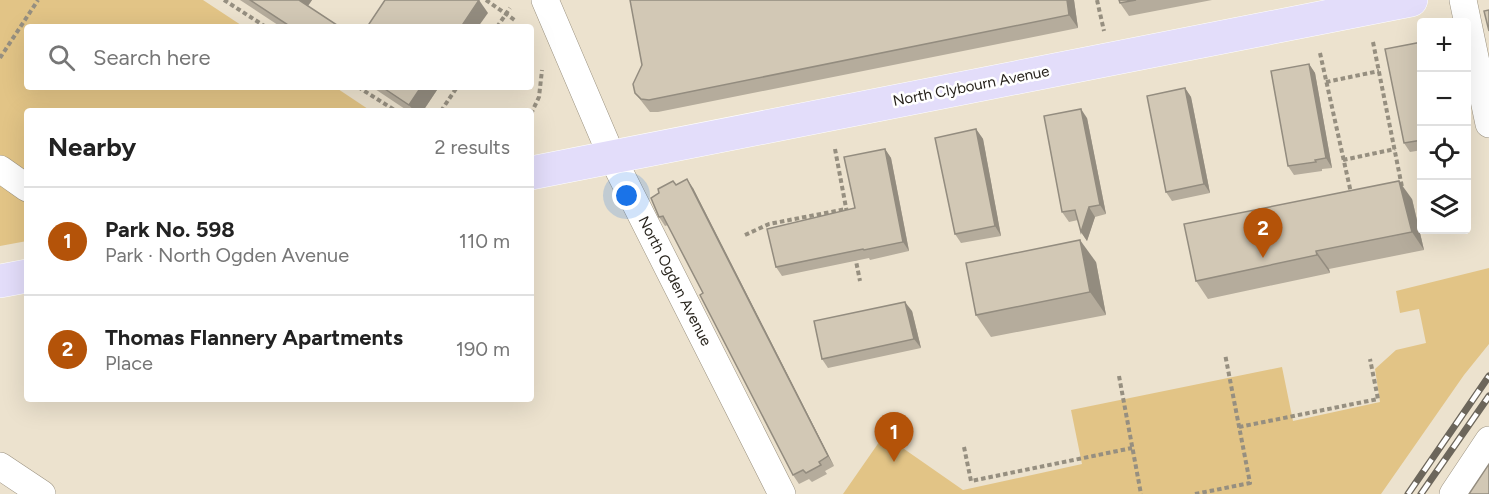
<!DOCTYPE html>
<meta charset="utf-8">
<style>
body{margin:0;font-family:Figtree,sans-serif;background:#f2f2f2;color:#222}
.controls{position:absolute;right:18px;top:18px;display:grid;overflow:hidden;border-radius:6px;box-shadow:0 6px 24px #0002}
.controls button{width:54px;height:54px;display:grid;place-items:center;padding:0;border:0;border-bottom:2px solid #e0e0e0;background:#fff;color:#222;font:30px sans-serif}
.you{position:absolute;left:627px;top:196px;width:21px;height:21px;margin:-15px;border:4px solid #fff;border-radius:50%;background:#1a73e8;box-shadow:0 0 0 9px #1a73e833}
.badge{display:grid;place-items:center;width:39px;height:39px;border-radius:50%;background:#b45309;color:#fff;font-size:20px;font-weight:700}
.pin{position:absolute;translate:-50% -50px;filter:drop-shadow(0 2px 3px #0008)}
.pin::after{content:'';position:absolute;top:32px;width:21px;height:18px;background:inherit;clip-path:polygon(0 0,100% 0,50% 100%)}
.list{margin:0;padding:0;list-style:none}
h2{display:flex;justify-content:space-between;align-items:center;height:78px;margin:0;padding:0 24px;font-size:26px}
h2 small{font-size:20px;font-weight:400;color:#767676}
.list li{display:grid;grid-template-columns:39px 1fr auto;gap:18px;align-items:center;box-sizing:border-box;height:108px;padding:0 24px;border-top:2px solid #e0e0e0}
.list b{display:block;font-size:22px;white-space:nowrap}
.list p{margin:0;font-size:20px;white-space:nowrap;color:#767676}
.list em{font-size:20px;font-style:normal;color:#767676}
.icon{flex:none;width:33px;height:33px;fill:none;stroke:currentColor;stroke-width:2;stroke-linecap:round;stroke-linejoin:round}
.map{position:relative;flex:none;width:1489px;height:494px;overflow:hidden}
.search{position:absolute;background:#fff;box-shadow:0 6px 24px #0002;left:24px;top:24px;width:510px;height:66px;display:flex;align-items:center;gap:15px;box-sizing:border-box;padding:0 21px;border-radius:6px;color:#767676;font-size:22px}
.panel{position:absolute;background:#fff;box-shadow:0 6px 24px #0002;left:24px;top:108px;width:510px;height:294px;border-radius:6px}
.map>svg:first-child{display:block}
.green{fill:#e2c486}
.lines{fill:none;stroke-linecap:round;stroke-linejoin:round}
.minor-casing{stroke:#9c9381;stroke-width:28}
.major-casing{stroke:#fff;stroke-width:34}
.path{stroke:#968f80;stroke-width:4;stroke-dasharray:4.5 3;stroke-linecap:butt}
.minor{stroke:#fff;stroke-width:27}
.major{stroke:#e3ddfa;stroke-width:33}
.rail-casing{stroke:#6c665b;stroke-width:7}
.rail{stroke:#fff;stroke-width:4.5;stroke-dasharray:14;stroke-linecap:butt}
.wall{fill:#b5ac9c}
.shaded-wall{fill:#938c7f}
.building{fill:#d2c8b5;stroke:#938c7f;stroke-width:1.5}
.labels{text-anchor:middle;stroke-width:5;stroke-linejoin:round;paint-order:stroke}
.street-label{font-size:15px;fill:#28241d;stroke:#fff}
</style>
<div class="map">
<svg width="1489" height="494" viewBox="0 0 1489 494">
<rect width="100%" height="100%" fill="#ece2ce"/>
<g class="green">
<polygon points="0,0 203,0 244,27 27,27 27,87 335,87 371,111 27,111 27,241 0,246"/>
<polygon points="1489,268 1489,344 1464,375 1381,494 843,494 884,435 963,490 1082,464 1071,410 1282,367 1293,421 1380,402 1375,369 1396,350 1426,343 1419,309 1400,313 1396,291"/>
</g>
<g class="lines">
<g class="minor-casing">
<g id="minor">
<polyline points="545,0 612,157 782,494"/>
<polyline points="1463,0 1489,124"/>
<polyline points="0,169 27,188"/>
<polyline points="0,466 42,494"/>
<polyline points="1453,494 1489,440"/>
</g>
</g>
<g class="major-casing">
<g id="major">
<polyline points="531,173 1411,0"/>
<polyline points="0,281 27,276"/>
</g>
</g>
<g class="path">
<polyline points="224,0 266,27"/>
<polyline points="486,0 516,21"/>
<polyline points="1097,0 1104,31"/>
<polyline points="497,27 510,8"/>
<polyline points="1373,42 1402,187"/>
<polyline points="1320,53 1351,193"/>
<polyline points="0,58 38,0"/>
<polyline points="1326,82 1379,71"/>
<polyline points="358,87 396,111"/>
<polyline points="441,111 457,87"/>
<polyline points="531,114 539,97 542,70"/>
<polyline points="835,149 847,213"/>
<polyline points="1343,160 1395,149"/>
<polyline points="745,235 769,224 846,209"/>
<polyline points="855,256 860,281"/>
<polyline points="1119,376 1141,494"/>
<polyline points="1239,427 1378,399 1370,359"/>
<polyline points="964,447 971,481 1132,448"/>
<polyline points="1195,494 1250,483 1225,354"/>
</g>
<use href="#minor" class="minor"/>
<use href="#major" class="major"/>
<g class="rail-casing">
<g id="rail">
<polyline points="1408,494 1489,376"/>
<polyline points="1421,494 1489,396"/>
</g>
</g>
<use href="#rail" class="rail"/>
</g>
<g class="wall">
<polygon points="240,0 312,0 308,6 340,27 281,27"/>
<polygon points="630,0 1074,0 1078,28 658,112 650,112 635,93 642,65"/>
<polygon points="1119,0 1212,0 1129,16 1120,3"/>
<polygon points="1422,42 1422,150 1410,152 1404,143"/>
<polygon points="1309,64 1315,73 1332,168 1322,169 1322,171 1294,175 1288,166"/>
<polygon points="372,87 439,87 423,111 408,111"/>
<polygon points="1185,88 1191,97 1210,193 1172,201 1166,192"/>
<polygon points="1087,118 1106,214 1095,217 1087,241 1081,232 1078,220 1069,222 1062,212"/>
<polygon points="976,129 983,139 1001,236 961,243 955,234"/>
<polygon points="885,149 891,158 909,251 870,260 869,258 782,276 776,267 855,208"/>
<polygon points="676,185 693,188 834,466 825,471 827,474 812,482 809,479 799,484 793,475 703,293 668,225 665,226 659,217"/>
<polygon points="1412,199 1424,250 1329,269 1330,273 1208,299 1196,281"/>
<polygon points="1096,262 1106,315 991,337 976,315"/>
<polygon points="912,311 921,348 828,368 822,359"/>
</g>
<g class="shaded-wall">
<polygon points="297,0 312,0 305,10"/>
<polygon points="479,0 488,13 478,27 461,27"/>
<polygon points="1067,0 1074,0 1078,28 1069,15"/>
<polygon points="1309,64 1315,73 1332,168 1326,158"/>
<polygon points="421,87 439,87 423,111 414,111 409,105"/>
<polygon points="1185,88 1191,97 1210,193 1204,184"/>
<polygon points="1081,109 1087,118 1106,214 1100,205"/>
<polygon points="976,129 983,139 1001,236 995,226"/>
<polygon points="885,149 891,158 909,251 903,242"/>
<polygon points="687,179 693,188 834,466 828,456"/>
<polygon points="1399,181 1412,199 1424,250 1412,232"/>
<polygon points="1089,207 1095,217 1087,241 1081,232"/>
<polygon points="1080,240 1096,262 1106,315 1090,292"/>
<polygon points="1316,251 1329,269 1330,273 1317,255"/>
<polygon points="905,302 912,311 921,348 914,339"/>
</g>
<g class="building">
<polygon points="250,0 299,0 340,27 291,27"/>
<polygon points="385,0 479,0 461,27 367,27"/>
<polygon points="630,0 1067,0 1069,15 649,100 641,99 635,93 633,84 642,65"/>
<polygon points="1119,0 1136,0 1120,3"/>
<polygon points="1489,10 1489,31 1484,11"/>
<polygon points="1422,42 1422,140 1404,143 1385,49"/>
<polygon points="1309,64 1326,158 1315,160 1316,162 1288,166 1271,71"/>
<polygon points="382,87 421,87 409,105"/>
<polygon points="1185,88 1204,184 1166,192 1147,96"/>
<polygon points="1081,109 1100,205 1089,207 1081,232 1075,210 1062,212 1044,116"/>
<polygon points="976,129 995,226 955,234 935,138"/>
<polygon points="885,149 903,242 864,250 863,249 776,267 767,229 855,208 844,157"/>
<polygon points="687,179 828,456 819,462 821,465 806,473 803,470 793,475 700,295 703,293 663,216 659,217 651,198 659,193 658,189 673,181 676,185"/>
<polygon points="1399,181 1412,232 1316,251 1317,255 1196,281 1184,224"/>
<polygon points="1080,240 1090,292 976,315 966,263"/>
<polygon points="905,302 914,339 822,359 814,321"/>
<polygon points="1489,464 1489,494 1469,494"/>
</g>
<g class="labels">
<g class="street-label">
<text transform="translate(971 86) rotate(-11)" y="5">North Clybourn Avenue</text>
<text transform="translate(675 281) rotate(63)" y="5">North Ogden Avenue</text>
</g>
</g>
</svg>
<div class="controls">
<button>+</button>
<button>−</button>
<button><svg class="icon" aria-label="locate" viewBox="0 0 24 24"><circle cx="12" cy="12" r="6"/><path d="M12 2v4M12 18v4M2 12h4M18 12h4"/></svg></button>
<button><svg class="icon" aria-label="layers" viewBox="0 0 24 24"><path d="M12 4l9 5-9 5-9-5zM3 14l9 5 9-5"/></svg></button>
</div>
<div class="you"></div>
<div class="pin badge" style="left:894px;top:462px">1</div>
<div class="pin badge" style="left:1263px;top:258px">2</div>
<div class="search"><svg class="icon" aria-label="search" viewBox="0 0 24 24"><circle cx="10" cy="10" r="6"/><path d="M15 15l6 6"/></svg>Search here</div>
<section class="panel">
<h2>Nearby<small>2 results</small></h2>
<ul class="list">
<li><span class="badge">1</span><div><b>Park No. 598</b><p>Park · North Ogden Avenue</p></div><em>110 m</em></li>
<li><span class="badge">2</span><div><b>Thomas Flannery Apartments</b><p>Place</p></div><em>190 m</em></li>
</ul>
</section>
</div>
